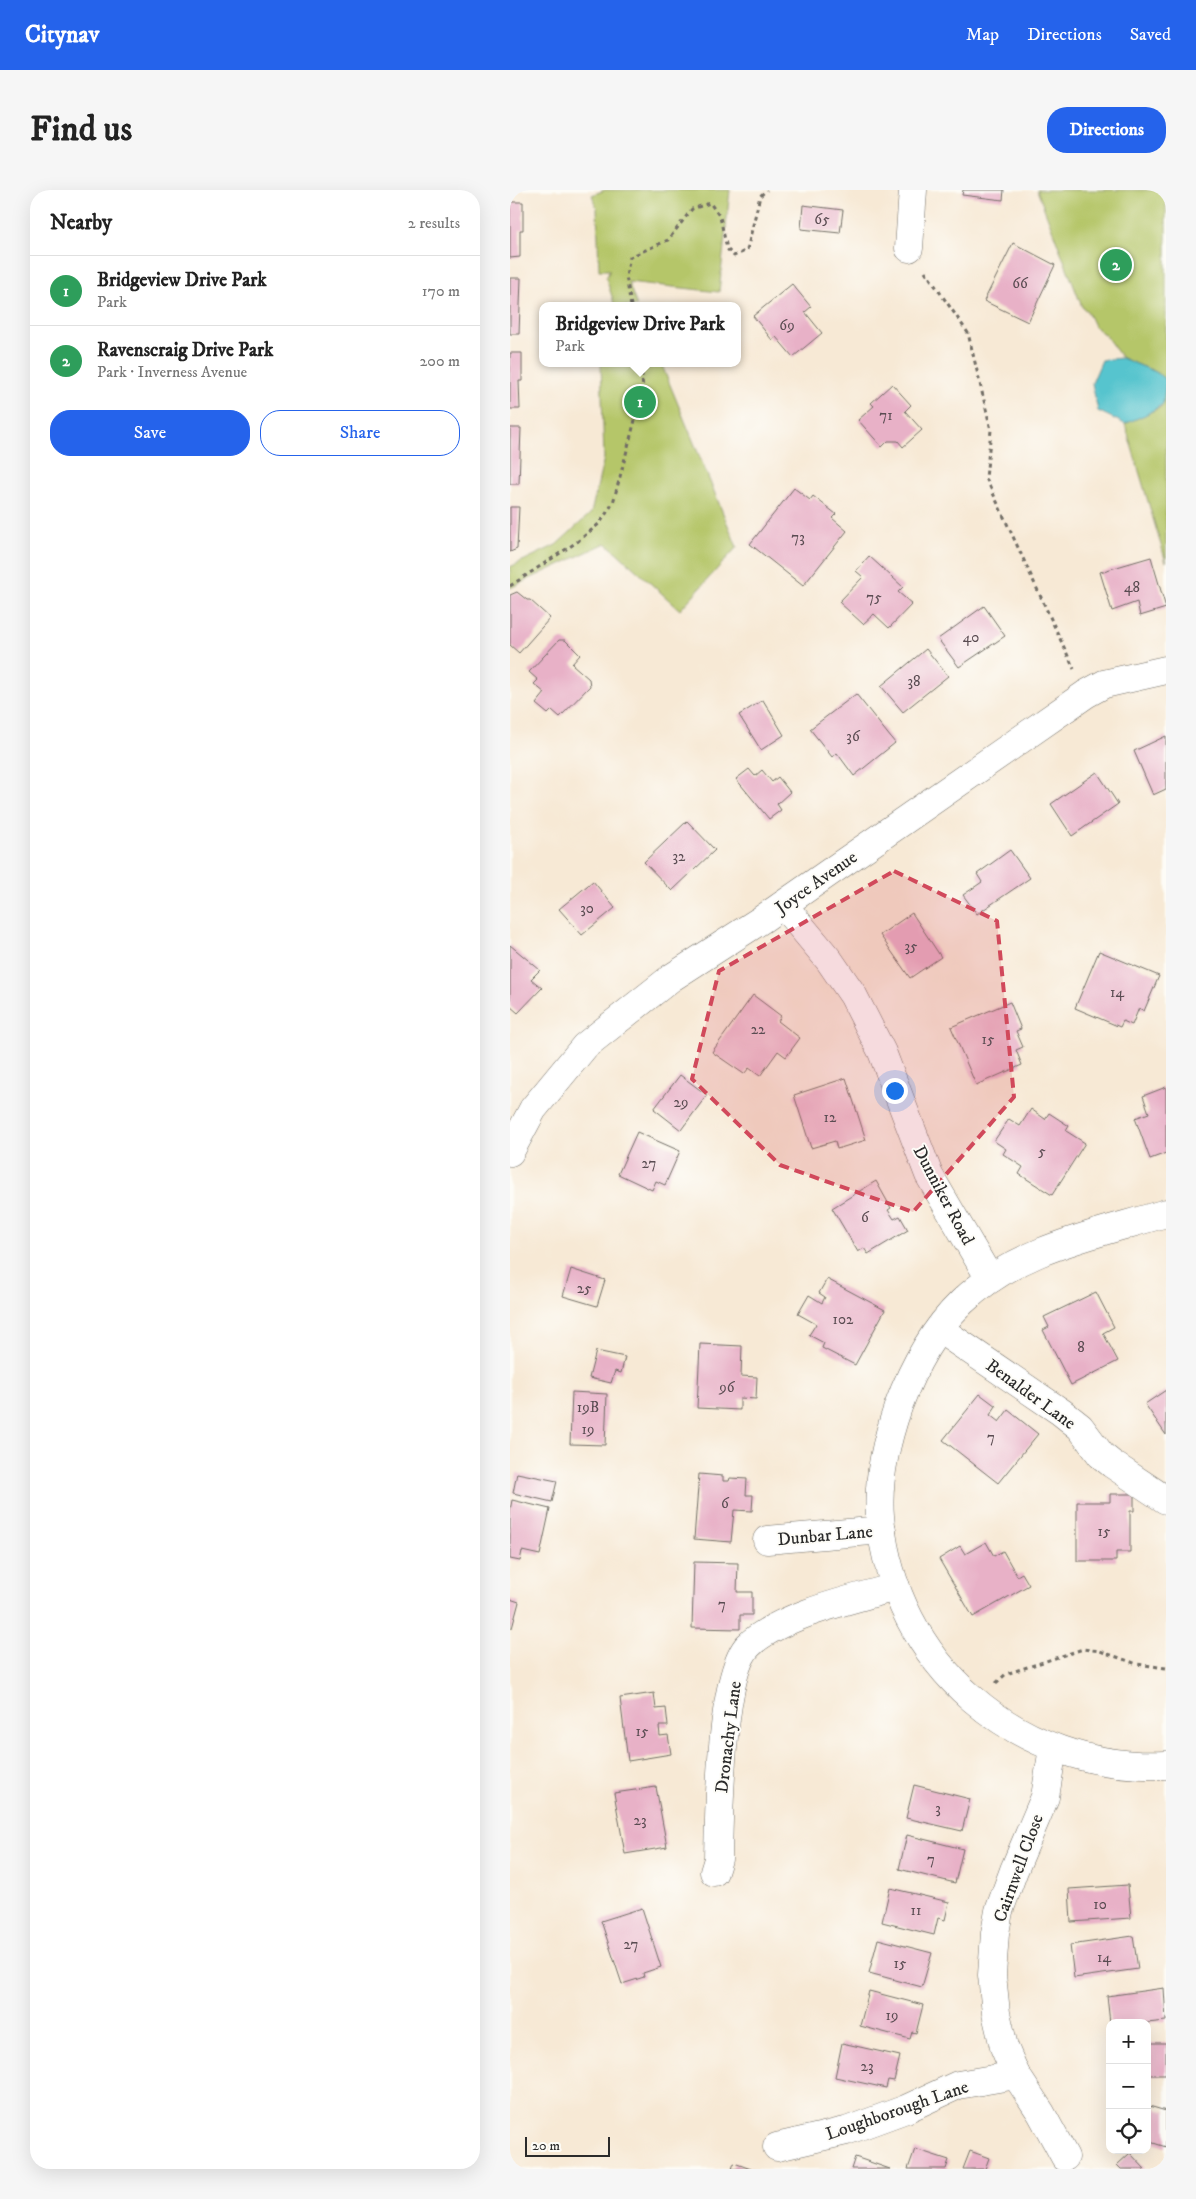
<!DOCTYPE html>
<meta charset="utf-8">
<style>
body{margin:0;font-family:"IM FELL DW Pica",serif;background:#f6f6f6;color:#222}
.controls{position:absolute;right:15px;bottom:15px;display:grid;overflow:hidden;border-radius:10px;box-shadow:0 5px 20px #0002}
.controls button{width:45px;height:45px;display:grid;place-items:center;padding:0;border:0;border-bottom:1px solid #e0e0e0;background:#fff;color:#222;font:25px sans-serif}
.scale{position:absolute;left:15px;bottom:12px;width:85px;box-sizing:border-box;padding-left:5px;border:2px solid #2b2b2b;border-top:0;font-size:14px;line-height:18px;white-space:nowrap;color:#2b2b2b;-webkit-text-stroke:4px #fdfcf7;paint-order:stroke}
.you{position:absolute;left:384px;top:900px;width:18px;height:18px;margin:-12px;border:4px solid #fff;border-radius:50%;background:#1a73e8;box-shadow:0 0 0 8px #1a73e833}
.badge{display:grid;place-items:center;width:32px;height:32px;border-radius:50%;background:#2563eb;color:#fff;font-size:16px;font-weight:700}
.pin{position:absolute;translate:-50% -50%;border:2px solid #fff;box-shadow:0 1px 5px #0006}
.popup{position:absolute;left:29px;top:112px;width:202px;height:65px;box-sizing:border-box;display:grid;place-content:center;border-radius:10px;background:#fff;filter:drop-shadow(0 1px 4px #0005);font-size:16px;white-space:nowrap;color:#767676}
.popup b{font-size:19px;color:#222}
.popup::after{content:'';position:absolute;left:50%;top:100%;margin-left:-10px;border:10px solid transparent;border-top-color:#fff}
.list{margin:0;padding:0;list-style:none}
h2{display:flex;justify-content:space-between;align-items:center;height:65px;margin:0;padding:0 20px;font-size:21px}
h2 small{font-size:16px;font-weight:400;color:#767676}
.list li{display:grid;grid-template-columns:32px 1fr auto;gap:15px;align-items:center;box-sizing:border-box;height:70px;padding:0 20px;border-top:1px solid #e0e0e0}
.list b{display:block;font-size:19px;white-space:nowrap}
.list p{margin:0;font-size:16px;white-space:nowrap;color:#767676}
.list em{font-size:16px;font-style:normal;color:#767676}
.actions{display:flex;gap:10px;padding:15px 20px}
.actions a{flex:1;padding:11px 0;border:1px solid #2563eb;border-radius:20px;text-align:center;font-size:18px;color:#2563eb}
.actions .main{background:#2563eb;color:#fff}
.icon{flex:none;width:28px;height:28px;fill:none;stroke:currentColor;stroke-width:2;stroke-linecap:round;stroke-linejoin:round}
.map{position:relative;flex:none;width:656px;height:1979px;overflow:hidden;border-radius:20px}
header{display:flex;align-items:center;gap:30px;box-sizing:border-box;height:70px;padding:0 25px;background:#2563eb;color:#fff}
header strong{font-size:24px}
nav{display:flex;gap:28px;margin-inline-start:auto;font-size:18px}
.intro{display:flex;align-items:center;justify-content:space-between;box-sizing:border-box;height:120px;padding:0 30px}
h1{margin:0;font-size:35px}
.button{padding:12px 22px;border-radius:20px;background:#2563eb;color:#fff;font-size:18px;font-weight:700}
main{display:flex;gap:30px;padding:0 30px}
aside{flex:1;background:#fff;border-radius:20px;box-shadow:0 5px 20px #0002}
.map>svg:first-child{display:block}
.green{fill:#b5c669;stroke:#70784a}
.water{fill:#57c4ce;stroke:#41787c}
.building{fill:#e8b1c7}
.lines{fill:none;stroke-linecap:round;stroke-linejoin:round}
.minor-casing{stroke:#726e66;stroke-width:29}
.path{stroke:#726e66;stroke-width:3;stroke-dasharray:4 4;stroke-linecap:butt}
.minor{stroke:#fff;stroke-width:28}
.marked{fill:#d1495b;fill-opacity:0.2;stroke:#d1495b;stroke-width:4;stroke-dasharray:10 6;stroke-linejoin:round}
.labels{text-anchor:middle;stroke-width:4;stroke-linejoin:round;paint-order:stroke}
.number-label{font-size:15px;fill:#5a4c52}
.street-label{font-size:18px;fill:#2b2b2b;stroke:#fdfcf7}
</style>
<header>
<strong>Citynav</strong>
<nav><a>Map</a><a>Directions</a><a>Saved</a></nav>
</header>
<div class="intro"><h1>Find us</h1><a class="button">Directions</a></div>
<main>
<aside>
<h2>Nearby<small>2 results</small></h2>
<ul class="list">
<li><span class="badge" style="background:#2e9e5b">1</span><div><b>Bridgeview Drive Park</b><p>Park</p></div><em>170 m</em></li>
<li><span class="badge" style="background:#2e9e5b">2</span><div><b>Ravenscraig Drive Park</b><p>Park · Inverness Avenue</p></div><em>200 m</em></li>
</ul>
<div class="actions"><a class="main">Save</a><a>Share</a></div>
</aside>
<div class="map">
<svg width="656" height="1979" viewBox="0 0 656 1979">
<rect width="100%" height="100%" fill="#fdfcf7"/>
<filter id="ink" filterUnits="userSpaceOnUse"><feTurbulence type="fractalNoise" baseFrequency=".02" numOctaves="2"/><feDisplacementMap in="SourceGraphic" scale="10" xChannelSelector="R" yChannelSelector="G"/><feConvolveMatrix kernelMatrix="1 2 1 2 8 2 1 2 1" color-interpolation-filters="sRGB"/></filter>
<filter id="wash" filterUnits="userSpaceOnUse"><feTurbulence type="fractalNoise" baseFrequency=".0096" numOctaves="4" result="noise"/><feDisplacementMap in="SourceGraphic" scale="20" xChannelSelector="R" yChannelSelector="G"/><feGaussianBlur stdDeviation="1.12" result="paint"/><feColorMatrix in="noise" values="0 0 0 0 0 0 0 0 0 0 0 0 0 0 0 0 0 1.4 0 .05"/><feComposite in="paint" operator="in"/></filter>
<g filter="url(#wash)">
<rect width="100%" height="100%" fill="#f7e9d5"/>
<g class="green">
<polygon points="95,0 220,0 209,102 118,92 127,116 105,116 96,88 100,80 89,80 87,18 82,5"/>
<polygon points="527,0 656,0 656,190 646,182 612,168 595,145 584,136 577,121 572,117"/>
<polygon points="91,173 151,173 227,357 170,420 96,353 0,398 0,377 46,355 81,323 94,268"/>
<polygon points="656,199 656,372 615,234 651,217 653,214 654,200"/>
</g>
<polygon class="water" points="612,168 646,182 656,190 653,214 637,224 615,234 588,221 582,193 592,170"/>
<g id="blocks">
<g class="building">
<polygon points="453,0 494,0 493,10 452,5"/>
<polygon points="0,12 13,12 13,40 10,40 10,67 0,68"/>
<polygon points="293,15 333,20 330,43 291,39"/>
<polygon points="503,53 545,75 518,132 474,111"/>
<polygon points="0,88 11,88 9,144 0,144"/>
<polygon points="282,94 301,117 295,122 312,143 283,167 266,147 262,150 243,126"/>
<polygon points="0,163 12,163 12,191 9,191 10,219 0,219"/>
<polygon points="382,194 401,215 395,221 412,240 393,257 388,251 378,251 372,257 348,230 364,216 361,213"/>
<polygon points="0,238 11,238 9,294 0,294"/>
<polygon points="284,298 300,310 303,306 326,324 322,328 337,341 293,396 240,354"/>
<polygon points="0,317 9,317 7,359 0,362"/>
<polygon points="359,366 393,397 388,402 402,414 379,438 364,424 353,434 329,412 353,387 346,381"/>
<polygon points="641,367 656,418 630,426 627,412 602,421 590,382"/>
<polygon points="7,402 17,410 20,410 40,428 9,463 0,455 0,405"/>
<polygon points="474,416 495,446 449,477 428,449"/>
<polygon points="49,450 55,450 70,465 62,474 79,489 80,496 50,527 42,520 38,524 26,514 35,503 24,494 28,490 19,482"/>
<polygon points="416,459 438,486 393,522 371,496"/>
<polygon points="346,504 385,553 344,586 327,563 322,567 300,539"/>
<polygon points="253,510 274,545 251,560 229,525"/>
<polygon points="656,546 656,599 643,605 624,561"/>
<polygon points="239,579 245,586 252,580 262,592 268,587 280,602 267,614 271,620 259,629 226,589"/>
<polygon points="587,582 608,614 562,646 541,614"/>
<polygon points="177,631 205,660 162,701 134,672"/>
<polygon points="500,660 520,688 467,724 453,705 472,692 467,684"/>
<polygon points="83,691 105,718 72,745 49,719"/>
<polygon points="402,723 431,767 400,788 370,745"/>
<polygon points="0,755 30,780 21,789 32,798 8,823 0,816"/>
<polygon points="589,761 649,786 634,821 629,818 622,835 613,831 610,837 565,818"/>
<polygon points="243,805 271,826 268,831 290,848 276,867 268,861 250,886 239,878 234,884 202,862"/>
<polygon points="500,812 511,839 506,841 513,857 506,860 512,875 466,895 441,837"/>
<polygon points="170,885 197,905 171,940 144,919"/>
<polygon points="336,888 356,950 327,959 325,951 301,958 284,905"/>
<polygon points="656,897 656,963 640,969 625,928 639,923 633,906"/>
<polygon points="521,919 535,929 539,923 559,936 556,941 575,953 542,1005 509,984 513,977 493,964 496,959 484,951 499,929 510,936"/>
<polygon points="127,942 170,961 155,995 146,991 142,1000 108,984"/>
<polygon points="366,991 381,1018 378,1020 384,1029 390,1026 398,1040 358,1064 354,1058 348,1062 322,1018"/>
<polygon points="61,1079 95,1090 87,1116 53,1106"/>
<polygon points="317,1089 375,1120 345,1175 312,1158 314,1153 299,1145 306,1134 288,1124 299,1105 312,1113 315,1107 309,1103"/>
<polygon points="586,1102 604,1137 593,1143 608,1171 561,1195 533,1140 539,1137 534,1127"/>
<polygon points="190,1154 232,1156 231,1186 247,1187 246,1209 230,1208 230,1220 187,1218"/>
<polygon points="86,1161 115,1167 111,1183 105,1181 101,1193 79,1188"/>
<polygon points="656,1200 656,1245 635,1214"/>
<polygon points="62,1202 97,1204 95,1255 60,1254"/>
<polygon points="470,1204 486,1216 480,1225 489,1232 498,1220 528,1244 488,1293 433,1250"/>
<polygon points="7,1283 47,1291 42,1312 3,1303"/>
<polygon points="189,1284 213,1286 213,1291 219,1291 220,1288 237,1289 236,1305 243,1305 242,1321 224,1320 221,1352 184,1349"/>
<polygon points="600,1304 624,1304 624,1321 620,1321 620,1362 606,1362 606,1371 567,1371 567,1312 600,1312"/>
<polygon points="2,1310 40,1319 30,1365 12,1361 10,1371 0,1369 0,1321"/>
<polygon points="476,1352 484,1366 493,1361 507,1386 512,1383 519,1395 463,1427 429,1369 450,1356 455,1364"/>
<polygon points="184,1372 228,1373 227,1402 242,1402 242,1425 230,1425 230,1439 182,1438"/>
<polygon points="0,1409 9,1412 2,1438 0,1438"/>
<polygon points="144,1503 146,1519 156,1518 158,1536 149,1536 150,1546 158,1545 161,1564 118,1571 110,1508"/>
<polygon points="404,1595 460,1609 452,1641 396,1628"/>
<polygon points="146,1597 157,1657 115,1664 104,1603"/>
<polygon points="397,1645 453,1659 445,1693 389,1679"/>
<polygon points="618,1695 621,1728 561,1732 559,1699"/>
<polygon points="380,1698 439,1712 435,1730 428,1728 424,1745 372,1732"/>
<polygon points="132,1718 151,1777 133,1783 134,1787 112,1794 91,1731"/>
<polygon points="623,1746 628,1779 564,1788 560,1755"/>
<polygon points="368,1749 422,1763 412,1797 359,1783"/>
<polygon points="654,1798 656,1831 637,1833 600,1833 597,1806"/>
<polygon points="359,1801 413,1815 406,1843 402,1842 400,1849 350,1836"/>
<polygon points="332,1853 390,1866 384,1891 378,1890 376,1898 325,1887"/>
<rect x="637" y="1853" width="19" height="32"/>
<polygon points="639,1916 656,1921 656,1957 637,1951 637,1923"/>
<polygon points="405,1959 439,1970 436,1979 398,1979"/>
<polygon points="460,1961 479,1968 475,1979 453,1979"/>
<polygon points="620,1963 635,1979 611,1979 607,1975"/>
<polygon points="345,1967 380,1979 341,1979"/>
<polygon points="224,1973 241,1979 222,1979"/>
</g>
</g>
</g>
<g filter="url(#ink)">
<use href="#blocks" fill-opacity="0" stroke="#726e66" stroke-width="1"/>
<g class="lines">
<g class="minor-casing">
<g id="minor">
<polyline points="399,58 403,0"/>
<polyline points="273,715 319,770 343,805 372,862 419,985 480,1089"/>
<polyline points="0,962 23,919 75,856 161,788 251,730 576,504 594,494 656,480"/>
<path d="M656,1023C584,1045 508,1058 452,1112C422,1141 402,1179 388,1217C376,1252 367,1289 370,1326C383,1474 508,1582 656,1575"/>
<polyline points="429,1139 551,1222 570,1237 591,1265 602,1274 656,1310"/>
<polyline points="257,1350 372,1340"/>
<polyline points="543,1558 535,1607 504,1680 489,1721 485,1743 482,1785 486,1823 494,1857 506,1885 531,1923 555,1967"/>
<path d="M204,1682L208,1669C209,1625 210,1486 238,1456C267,1426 346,1408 386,1397"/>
<polyline points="267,1957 336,1941 396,1919 448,1895 506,1885"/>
</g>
</g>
<g class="path">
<polyline points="415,81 458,143 481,240 476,288 564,479"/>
<polyline points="121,116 116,86 120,67 158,50 182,19 200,13 210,27 217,59 224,66 237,60 250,6 257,0"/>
<polyline points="0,396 67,352 90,333 103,313 133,200 131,173"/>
<polyline points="486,1493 496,1484 573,1459 590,1461 627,1474 656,1478"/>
</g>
<use href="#minor" class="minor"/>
</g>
</g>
<path class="marked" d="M384,681L487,731L504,907L403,1022L270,975L182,889L209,781Z"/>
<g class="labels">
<g class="number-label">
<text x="312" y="34">65</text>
<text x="510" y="98">66</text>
<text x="277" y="140">69</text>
<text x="376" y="230">71</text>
<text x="288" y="352">73</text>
<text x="622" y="402">48</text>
<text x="364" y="412">75</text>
<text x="461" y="452">40</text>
<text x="404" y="496">38</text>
<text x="343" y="551">36</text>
<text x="169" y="671">32</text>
<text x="77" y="723">30</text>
<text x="401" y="761">35</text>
<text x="607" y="807">14</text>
<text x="248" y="844">22</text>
<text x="478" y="854">15</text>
<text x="171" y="917">29</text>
<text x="320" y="932">12</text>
<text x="532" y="966">5</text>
<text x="139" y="978">27</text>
<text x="355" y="1032">6</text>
<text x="74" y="1103">25</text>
<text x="333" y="1134">102</text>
<text x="571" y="1162">8</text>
<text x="217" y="1202">96</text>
<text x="78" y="1222">19B</text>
<text x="78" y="1244">19</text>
<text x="481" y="1252">7</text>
<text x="215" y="1318">6</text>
<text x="594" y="1346">15</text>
<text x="212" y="1419">7</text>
<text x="132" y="1546">15</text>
<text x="428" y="1623">3</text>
<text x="130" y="1635">23</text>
<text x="421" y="1674">7</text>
<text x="590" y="1719">10</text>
<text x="406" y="1725">11</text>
<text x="121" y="1759">27</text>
<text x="594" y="1772">14</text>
<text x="390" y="1778">15</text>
<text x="382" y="1830">19</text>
<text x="357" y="1881">23</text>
</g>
<g class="street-label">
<text transform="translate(306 692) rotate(-35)" y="6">Joyce Avenue</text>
<text transform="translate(434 1005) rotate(62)" y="6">Dunniker Road</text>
<text transform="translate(521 1204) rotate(36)" y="6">Benalder Lane</text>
<text transform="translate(315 1345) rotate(-5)" y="6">Dunbar Lane</text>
<text transform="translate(218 1547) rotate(-83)" y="6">Dronachy Lane</text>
<text transform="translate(508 1678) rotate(-70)" y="6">Cairnwell Close</text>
<text transform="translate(387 1920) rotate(-19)" y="6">Loughborough Lane</text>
</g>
</g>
</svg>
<div class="controls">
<button>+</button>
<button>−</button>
<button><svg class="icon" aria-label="locate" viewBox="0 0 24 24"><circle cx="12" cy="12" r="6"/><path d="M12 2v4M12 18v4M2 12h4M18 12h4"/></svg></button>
</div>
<div class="scale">20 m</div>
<div class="you"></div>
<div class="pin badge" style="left:130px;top:212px;background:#2e9e5b">1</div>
<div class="popup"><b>Bridgeview Drive Park</b>Park</div>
<div class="pin badge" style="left:606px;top:75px;background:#2e9e5b">2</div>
</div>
</main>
